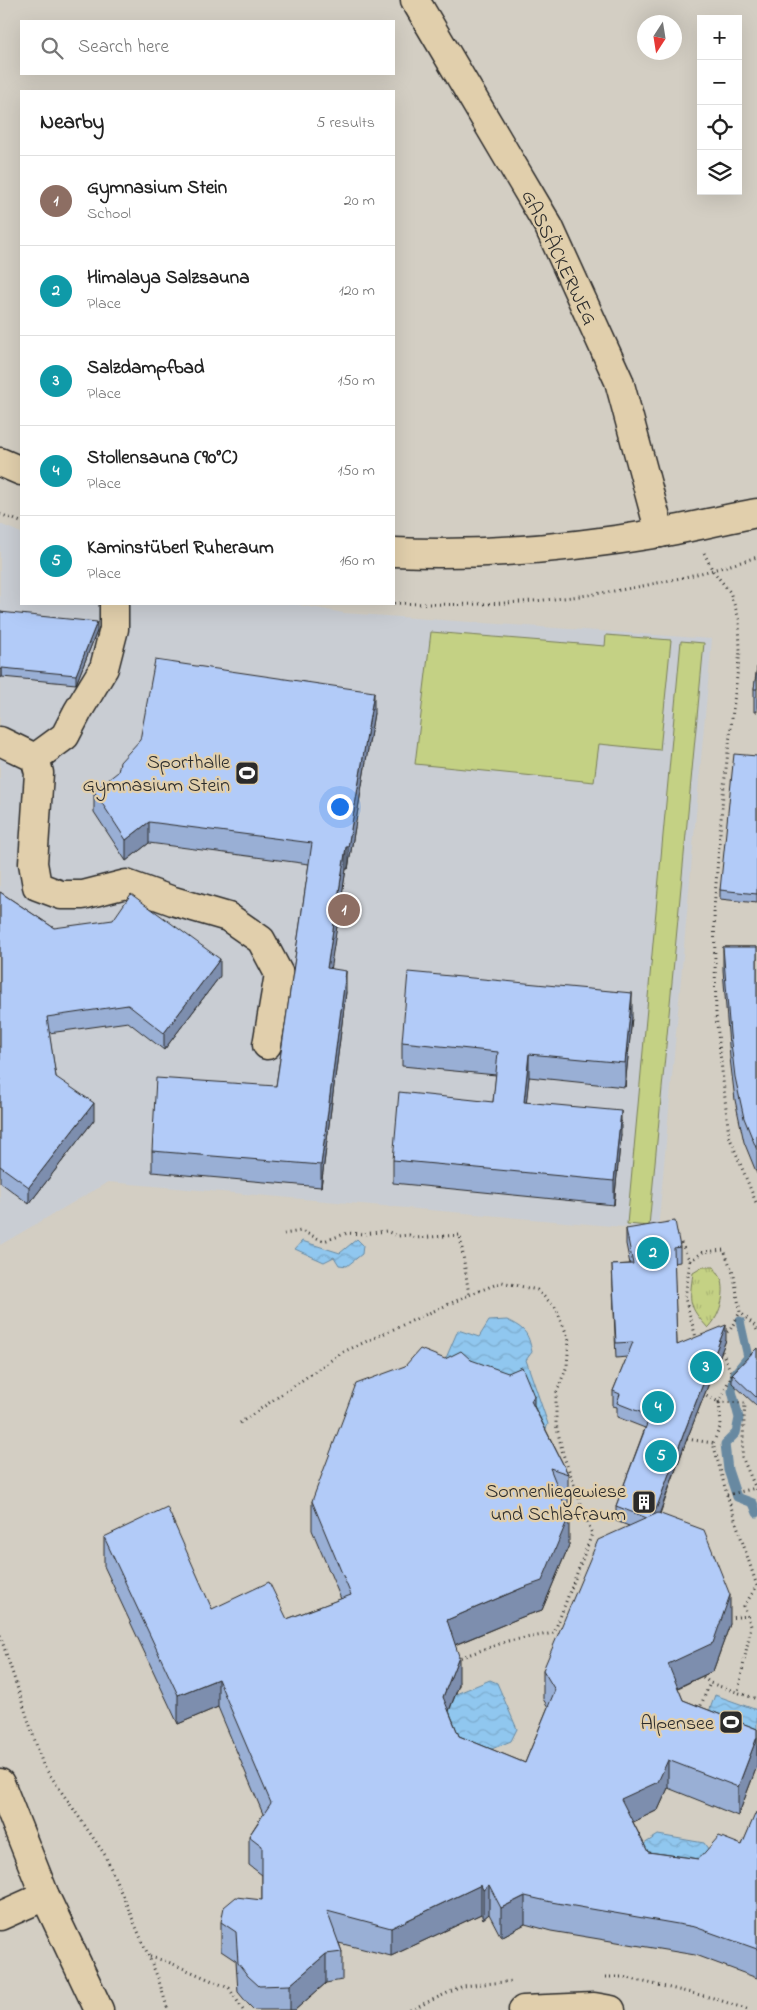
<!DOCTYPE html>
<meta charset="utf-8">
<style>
body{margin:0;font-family:"Indie Flower",sans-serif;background:#f2f2f2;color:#222}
.controls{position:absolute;right:15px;top:15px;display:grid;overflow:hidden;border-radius:0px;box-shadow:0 5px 20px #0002}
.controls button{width:45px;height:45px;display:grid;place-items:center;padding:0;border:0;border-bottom:1px solid #e0e0e0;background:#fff;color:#222;font:25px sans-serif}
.compass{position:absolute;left:637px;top:15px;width:45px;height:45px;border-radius:50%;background:#fff;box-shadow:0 5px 20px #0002;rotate:192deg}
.you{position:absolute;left:339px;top:806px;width:18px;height:18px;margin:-12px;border:4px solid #fff;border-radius:50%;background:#1a73e8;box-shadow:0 0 0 8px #1a73e833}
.badge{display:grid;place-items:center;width:32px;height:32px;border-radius:50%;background:#b45309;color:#fff;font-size:16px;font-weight:700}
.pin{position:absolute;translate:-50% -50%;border:2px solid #fff;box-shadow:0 1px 5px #0006}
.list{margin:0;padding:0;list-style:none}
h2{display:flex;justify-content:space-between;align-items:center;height:65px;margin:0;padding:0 20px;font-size:21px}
h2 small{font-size:16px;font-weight:400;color:#767676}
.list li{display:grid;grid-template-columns:32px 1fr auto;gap:15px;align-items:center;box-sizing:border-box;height:90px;padding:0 20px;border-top:1px solid #e0e0e0}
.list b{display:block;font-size:19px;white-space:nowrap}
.list p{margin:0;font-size:16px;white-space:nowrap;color:#767676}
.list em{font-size:16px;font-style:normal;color:#767676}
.icon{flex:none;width:28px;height:28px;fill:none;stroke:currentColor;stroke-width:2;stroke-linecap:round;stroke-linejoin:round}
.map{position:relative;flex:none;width:757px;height:2010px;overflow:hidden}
.search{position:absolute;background:#fff;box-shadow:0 5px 20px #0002;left:20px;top:20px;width:375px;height:55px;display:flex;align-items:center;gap:12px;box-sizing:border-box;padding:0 18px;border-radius:0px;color:#767676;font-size:19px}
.panel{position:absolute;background:#fff;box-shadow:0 5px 20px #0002;left:20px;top:90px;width:375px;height:515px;border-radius:0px}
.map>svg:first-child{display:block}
.built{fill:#c9cdd3}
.grass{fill:url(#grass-tufts);stroke:#787e58}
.pitch{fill:#c4d184;stroke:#787e58}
.water{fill:url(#water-waves);stroke:#6889a1}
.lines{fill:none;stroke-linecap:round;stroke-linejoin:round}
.stream{stroke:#6889a1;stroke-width:9}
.minor-casing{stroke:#2b2b2b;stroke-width:31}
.path{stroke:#2b2b2b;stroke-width:3;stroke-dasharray:1 4;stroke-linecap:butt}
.minor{stroke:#e1cfac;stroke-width:28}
.wall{fill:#99afd5;stroke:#2b2b2b}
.shaded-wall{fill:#7d8eae;stroke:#2b2b2b}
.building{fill:#b2cbf8;stroke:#2b2b2b}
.labels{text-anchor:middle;stroke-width:4.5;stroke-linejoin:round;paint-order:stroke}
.street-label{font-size:20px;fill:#2b2b2b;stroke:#e1cfac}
.poi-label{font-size:20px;fill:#2b2b2b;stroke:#e1cfac;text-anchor:end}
</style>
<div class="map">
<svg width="757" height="2010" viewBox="0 0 757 2010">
<defs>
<pattern id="grass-tufts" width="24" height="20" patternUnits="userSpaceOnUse" patternTransform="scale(1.25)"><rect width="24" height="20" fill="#c4d184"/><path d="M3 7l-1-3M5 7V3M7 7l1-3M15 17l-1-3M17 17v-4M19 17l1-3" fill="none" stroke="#a9b472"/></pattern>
<pattern id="water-waves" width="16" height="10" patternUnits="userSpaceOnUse" patternTransform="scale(1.25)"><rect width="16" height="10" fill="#90c7ef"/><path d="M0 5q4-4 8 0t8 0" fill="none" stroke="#7cabcd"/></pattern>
</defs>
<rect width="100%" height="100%" fill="#d3cec3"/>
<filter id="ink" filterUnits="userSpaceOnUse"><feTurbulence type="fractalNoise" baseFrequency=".02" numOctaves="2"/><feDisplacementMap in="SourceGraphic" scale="10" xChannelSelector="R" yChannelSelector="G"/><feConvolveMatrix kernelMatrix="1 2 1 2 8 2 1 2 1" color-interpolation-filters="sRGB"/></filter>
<g filter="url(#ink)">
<polygon class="built" points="0,524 21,533 21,604 294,604 344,613 712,639 658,1230 108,1182 0,1245"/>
<path class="grass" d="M703,1267H714C716,1271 719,1274 721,1278C727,1293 719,1318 708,1328C688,1306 689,1302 693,1273Z"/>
<g class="pitch">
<polygon points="431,632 605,646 606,635 671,640 660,750 599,744 594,782 415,764"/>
<polygon points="681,641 704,643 649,1226 627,1224"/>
</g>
<g class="water">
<polygon points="357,1239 363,1245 362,1254 347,1266 339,1265 334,1257 324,1262 295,1249 302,1241 340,1253"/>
<path d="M507,1320C525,1329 528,1332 532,1352L526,1360L548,1424L539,1446L519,1386L446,1358L458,1330L479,1337L489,1321Z"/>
<polygon points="490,1680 497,1683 517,1729 511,1741 465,1760 443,1726 456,1694"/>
<polygon points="715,1695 757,1710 757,1755 701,1734"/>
<polygon points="658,1835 704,1843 719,1865 633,1851"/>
</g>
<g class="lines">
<polyline class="stream" points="740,1321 748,1357 735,1373 732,1391 739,1418 736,1433 725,1444 728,1470 737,1497 753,1503 757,1513"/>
<g class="minor-casing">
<g id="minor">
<polyline points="415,0 549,227 619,381 660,533"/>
<polyline points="0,462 21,471"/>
<path d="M394,552C482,556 572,548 660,533C692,527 725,519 757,513"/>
<polyline points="0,741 35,758 39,773 33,863 37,886 61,895 83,895 126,884 173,901 228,917 261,940 279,974 267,1045"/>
<polyline points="35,758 65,736 78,711 104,668 114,629 114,604"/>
<polyline points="0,1783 45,1896 99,2010"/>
<polyline points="0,1916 45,1896"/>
<polyline points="523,2010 594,2007 611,2010"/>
</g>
</g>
<g class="path">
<polyline points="0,514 21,522"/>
<polyline points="704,553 713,571 730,592 739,619 740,651 723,794 714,909 716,1015 729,1136 757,1205"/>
<path d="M394,603C423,604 452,605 481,604C574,601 669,585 757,557"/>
<polyline points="681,1243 690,1261 685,1298 697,1341"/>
<polyline points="690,1261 703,1252 724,1250 734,1276 740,1312 755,1326 757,1330"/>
<polyline points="723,1335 730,1330 740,1312"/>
<polyline points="720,1347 732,1374 719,1402 745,1403 742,1457 757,1491"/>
<polyline points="702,1394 719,1402 721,1425 713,1443 727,1495 757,1586 744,1606 751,1626 738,1692"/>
<polyline points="240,1423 343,1352 469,1295 460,1235 416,1238 409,1235 398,1236 386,1231 364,1234 348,1233 324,1241 301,1231 284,1234"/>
<polyline points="687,1439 713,1443"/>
<polyline points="727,1495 756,1488"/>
<polyline points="728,1618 749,1616"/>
<polyline points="0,1635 43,1765 105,1855 158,1978 168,2010"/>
<polyline points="456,1659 508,1641 554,1633 592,1534 563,1454 556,1424 556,1394 567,1366 569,1340 556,1308 537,1290 502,1282 469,1295"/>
<polyline points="703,1677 710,1683 757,1699"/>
<polyline points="699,1710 710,1683"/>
<polyline points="150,1957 166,1961 229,1988 243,2010"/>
<polyline points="605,1977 623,1977 713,1998 749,2010"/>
<polyline points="410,2010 463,1986 514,1981"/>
</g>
<use href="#minor" class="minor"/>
</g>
<g class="wall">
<polygon points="0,612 97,631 76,684 2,677"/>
<polygon points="757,667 757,712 754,712 754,689"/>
<polygon points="374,713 348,869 346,869 330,968 346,992 321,1187 152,1172 152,1151 276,1086 309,864 149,843 126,861 94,812 94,791"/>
<polygon points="757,756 757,903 720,899 720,890"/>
<polygon points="0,892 54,928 220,976 164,1050 128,1022 49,1033 56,1077 94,1120 29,1204 0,1182"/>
<polygon points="723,947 757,947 757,1174 744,1142 735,1100 730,1058 723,970"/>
<polygon points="632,1017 625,1087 529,1077 526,1102 621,1134 614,1205 393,1183 393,1160 493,1102 496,1075 402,1066 402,1042"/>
<polygon points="626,1229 680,1247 680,1262 674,1263 677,1345 726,1340 685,1444 660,1514 730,1624 713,1671 678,1688 683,1700 757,1729 757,1766 738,1816 668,1788 658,1810 633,1822 648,1852 699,1859 742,1845 757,1812 757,1978 695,1955 551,1931 525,1924 501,1937 489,1914 483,1919 481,1914 391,1956 339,1943 342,1952 342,1980 326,1983 295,2010 254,2010 248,2004 238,1992 236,1961 221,1951 221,1922 262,1900 262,1875 249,1865 249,1836 263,1814 218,1707 178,1724 104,1566 104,1537 212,1609 287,1619 341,1599 312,1530 312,1501 445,1359 471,1360 534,1406 568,1474 568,1503 563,1501 569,1545 542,1610 522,1617 455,1645 459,1685 449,1711 459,1736 525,1763 548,1707 543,1699 543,1670 629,1526 616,1521 616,1506 645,1428 617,1417 617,1407 613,1406 613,1391 627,1357 616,1358 612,1265 630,1264 626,1244"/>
<polygon points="757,1348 757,1406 732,1383 732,1374"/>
</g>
<g class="shaded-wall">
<polygon points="97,622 97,631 76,684 76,675"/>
<polygon points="2,668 2,677 0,678 0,670"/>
<polygon points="374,692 374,713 348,869 348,847"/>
<polygon points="149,822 149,843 126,861 126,840"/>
<polygon points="346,847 346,869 327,990 327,968"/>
<polygon points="220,959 220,976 164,1050 164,1033"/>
<polygon points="346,971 346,992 321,1187 321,1165"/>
<polygon points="632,993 632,1017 625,1087 625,1063"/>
<polygon points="529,1054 529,1077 524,1125 524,1102"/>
<polygon points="94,1103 94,1120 29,1204 29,1187"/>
<polygon points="621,1111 621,1134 614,1205 614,1181"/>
<polygon points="726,1325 726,1340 685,1444 652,1534 652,1520 685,1430"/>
<polygon points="534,1396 534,1425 531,1401"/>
<polygon points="569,1516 569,1545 542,1610 522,1617 447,1648 447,1620 522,1588"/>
<polygon points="730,1595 730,1624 713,1671 668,1692 668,1664"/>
<polygon points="459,1656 459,1685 443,1726 443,1697"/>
<polygon points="218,1679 218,1707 178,1724 178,1695"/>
<polygon points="757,1737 757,1766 738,1816 738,1787"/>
<polygon points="668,1760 668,1788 658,1810 621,1828 621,1799"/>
<polygon points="481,1885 481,1914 391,1956 391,1928"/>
<polygon points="489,1885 489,1914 483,1919 483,1890"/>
<polygon points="525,1896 525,1924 501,1937 501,1908"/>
<polygon points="326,1954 326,1983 295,2010 290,2010 290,1985"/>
</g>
<g class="building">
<polygon points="0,612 97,622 76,675 2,668 0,670"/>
<polygon points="155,660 374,692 348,847 346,847 327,968 346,971 321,1165 152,1151 156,1078 276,1086 312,843 149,822 126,840 94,791 118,772 120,762 140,740"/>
<polygon points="757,667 757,689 754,689"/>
<polygon points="734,754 757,756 757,894 720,890"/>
<polygon points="0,892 54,928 113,920 131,894 220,959 164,1033 128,1005 47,1017 56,1077 94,1103 29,1187 0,1166"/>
<polygon points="723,947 757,947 757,1150 744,1118 735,1077 730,1034"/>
<polygon points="408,972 632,993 625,1063 529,1054 524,1102 621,1111 614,1181 393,1160 399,1092 493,1102 498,1052 402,1042"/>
<polygon points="675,1221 680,1247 674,1248 677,1345 726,1325 685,1430 654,1515 647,1518 616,1506 650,1416 617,1403 620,1394 613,1391 633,1342 616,1343 612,1265 633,1264 626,1229"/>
<polygon points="757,1348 757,1398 732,1374"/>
<polygon points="420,1349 445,1359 461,1351 471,1360 508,1373 522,1367 534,1396 531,1401 568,1474 550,1468 569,1516 542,1581 522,1588 447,1620 459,1656 443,1697 459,1736 525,1763 555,1690 543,1670 598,1540 658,1513 704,1530 730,1595 713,1643 668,1664 683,1700 757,1729 757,1737 738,1787 668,1760 658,1782 621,1799 648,1852 699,1859 719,1836 742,1845 756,1812 757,1812 757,1949 695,1927 551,1902 525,1896 501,1908 489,1885 483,1890 481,1885 391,1928 327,1911 342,1952 326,1954 290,1985 259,1986 248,1976 238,1963 236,1932 221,1922 224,1907 236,1897 262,1900 262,1846 249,1836 271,1803 218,1679 178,1695 104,1537 167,1507 212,1609 269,1582 287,1619 351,1595 312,1501 356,1384 405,1366"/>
</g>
</g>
<defs>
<g id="stadium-square" transform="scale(1.25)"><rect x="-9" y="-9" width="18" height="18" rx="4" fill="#2b2b2b" stroke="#e1cfac"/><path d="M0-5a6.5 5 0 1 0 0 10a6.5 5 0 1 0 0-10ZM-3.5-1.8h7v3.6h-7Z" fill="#fff"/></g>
<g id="building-square" transform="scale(1.25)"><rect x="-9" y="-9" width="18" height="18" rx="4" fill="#2b2b2b" stroke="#e1cfac"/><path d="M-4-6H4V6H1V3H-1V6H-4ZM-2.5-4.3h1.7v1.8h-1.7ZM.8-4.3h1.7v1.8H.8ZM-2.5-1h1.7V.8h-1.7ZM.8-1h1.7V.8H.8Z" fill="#fff"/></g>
</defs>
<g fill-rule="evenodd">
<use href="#stadium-square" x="247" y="773"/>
<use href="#building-square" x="644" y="1502"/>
<use href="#stadium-square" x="731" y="1722"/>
</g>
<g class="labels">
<g class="street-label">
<text transform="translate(560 257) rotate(64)" y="7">GASSÄCKERWEG</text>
</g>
<g class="poi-label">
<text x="230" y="768">Sporthalle<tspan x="230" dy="23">Gymnasium Stein</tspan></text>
<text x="626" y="1497">Sonnenliegewiese<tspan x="626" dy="23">und Schlafraum</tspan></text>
<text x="714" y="1729">Alpensee</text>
</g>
</g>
</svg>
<div class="controls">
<button>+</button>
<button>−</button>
<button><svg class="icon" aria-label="locate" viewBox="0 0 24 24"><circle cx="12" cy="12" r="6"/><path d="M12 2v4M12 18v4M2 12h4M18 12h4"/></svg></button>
<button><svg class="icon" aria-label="layers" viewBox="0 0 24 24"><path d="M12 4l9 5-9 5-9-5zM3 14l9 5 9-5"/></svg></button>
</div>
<svg class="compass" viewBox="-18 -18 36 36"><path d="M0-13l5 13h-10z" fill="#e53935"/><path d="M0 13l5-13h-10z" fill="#767676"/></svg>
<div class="you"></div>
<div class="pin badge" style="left:344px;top:910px;background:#8d6e63">1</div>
<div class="pin badge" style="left:653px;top:1253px;background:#0f9aa8">2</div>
<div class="pin badge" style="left:706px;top:1367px;background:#0f9aa8">3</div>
<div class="pin badge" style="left:658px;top:1407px;background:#0f9aa8">4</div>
<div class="pin badge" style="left:661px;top:1456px;background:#0f9aa8">5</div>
<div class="search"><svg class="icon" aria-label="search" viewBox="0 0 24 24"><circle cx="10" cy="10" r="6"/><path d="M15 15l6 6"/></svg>Search here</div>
<section class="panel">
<h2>Nearby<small>5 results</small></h2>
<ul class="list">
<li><span class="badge" style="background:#8d6e63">1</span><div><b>Gymnasium Stein</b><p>School</p></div><em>20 m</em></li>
<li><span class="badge" style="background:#0f9aa8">2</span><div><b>Himalaya Salzsauna</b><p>Place</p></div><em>120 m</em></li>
<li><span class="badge" style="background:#0f9aa8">3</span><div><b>Salzdampfbad</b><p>Place</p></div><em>150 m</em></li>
<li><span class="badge" style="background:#0f9aa8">4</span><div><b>Stollensauna (90°C)</b><p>Place</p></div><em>150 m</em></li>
<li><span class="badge" style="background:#0f9aa8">5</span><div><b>Kaminstüberl Ruheraum</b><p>Place</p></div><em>160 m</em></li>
</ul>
</section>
</div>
